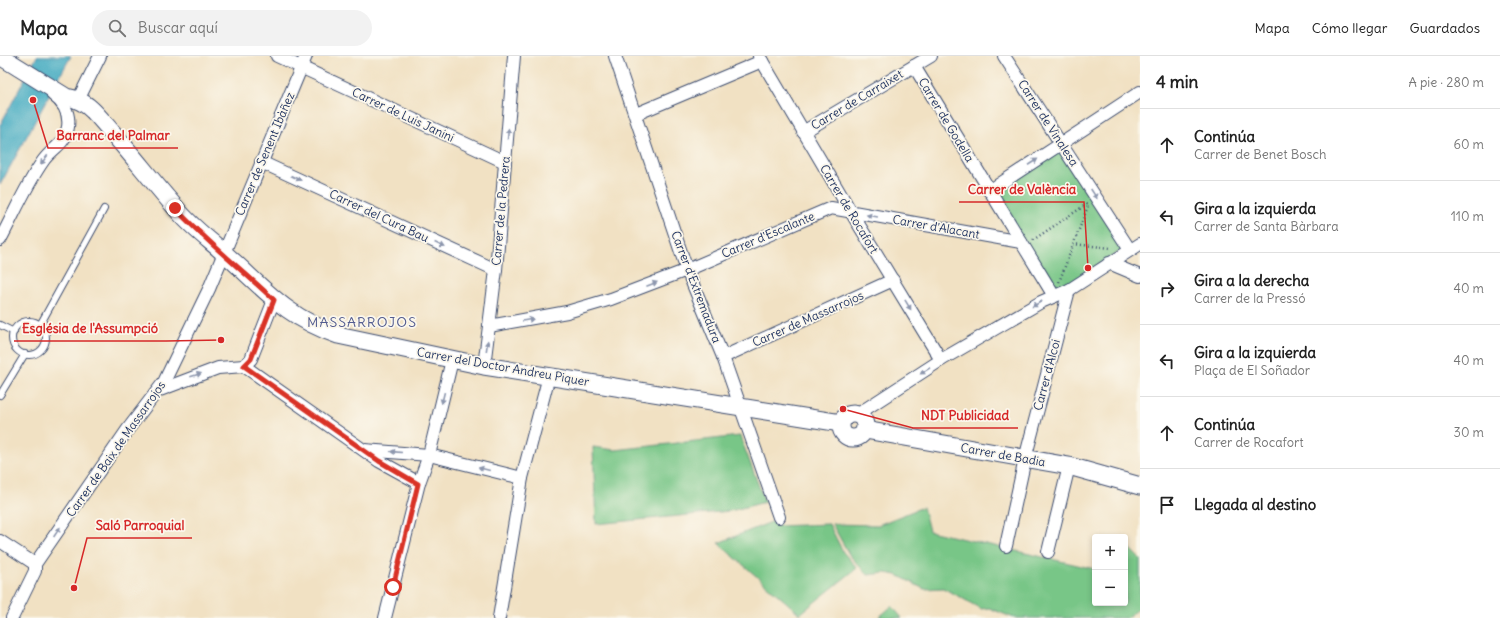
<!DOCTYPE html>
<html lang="es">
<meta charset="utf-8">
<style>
body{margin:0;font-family:Delius,sans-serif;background:#f2f2f2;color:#222}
.controls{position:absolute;right:12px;bottom:12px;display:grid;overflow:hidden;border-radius:4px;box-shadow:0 2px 6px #0003}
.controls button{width:36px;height:36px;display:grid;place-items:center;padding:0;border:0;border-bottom:1px solid #e0e0e0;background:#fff;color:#222;font:20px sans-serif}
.stop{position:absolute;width:12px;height:12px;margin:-9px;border:3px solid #d93025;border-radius:50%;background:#fff}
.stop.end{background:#d93025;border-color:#fff;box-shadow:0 1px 4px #0008}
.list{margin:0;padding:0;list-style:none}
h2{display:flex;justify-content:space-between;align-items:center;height:52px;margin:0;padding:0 16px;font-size:17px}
h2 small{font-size:13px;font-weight:400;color:#767676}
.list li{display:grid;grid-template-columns:26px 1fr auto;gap:12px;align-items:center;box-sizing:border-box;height:72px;padding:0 16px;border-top:1px solid #e0e0e0}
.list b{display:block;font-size:15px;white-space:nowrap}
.list p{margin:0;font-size:13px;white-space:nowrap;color:#767676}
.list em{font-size:13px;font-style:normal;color:#767676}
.icon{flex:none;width:22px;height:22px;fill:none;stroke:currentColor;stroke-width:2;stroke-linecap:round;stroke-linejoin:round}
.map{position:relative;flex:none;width:1140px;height:562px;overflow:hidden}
header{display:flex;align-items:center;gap:24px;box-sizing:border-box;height:56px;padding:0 20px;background:#fff;border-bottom:1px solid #e0e0e0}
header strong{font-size:19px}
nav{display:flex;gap:22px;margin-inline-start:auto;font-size:14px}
.search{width:280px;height:36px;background:#f2f2f2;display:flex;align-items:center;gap:10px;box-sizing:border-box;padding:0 14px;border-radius:22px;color:#767676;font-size:15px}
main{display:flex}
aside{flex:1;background:#fff}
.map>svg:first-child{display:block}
.green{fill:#78c687;stroke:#4a7a72}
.water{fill:#42aac1;stroke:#2e6c90}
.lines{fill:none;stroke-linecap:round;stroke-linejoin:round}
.lane-casing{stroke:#3b4a6d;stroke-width:8}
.street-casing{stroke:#3b4a6d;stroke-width:14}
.secondary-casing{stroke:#3b4a6d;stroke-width:19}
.path{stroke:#3b4a6d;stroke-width:2.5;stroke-dasharray:1 3;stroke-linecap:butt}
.lane{stroke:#fff;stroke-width:6}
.street{stroke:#fff;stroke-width:12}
.secondary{stroke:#fff;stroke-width:17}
.oneway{fill:#8d97ae}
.route{stroke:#d93025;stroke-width:5}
.labels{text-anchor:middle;stroke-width:3.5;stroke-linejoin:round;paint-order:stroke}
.street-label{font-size:12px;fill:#1b2f5e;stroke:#fbf7ec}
.quarter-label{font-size:14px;letter-spacing:1px;fill:#545d90;stroke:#fbf7ec}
.leader{fill:none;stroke:#d62828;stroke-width:1.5}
.callout-dot{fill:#d62828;stroke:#fbf7ec;stroke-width:1.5}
.callout-label{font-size:13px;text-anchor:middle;font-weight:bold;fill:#d62828;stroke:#fbf7ec;stroke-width:3.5;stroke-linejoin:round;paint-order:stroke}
</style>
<header>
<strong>Mapa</strong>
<div class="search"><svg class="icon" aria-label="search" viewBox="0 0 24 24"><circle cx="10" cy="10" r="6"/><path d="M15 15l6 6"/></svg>Buscar aquí</div>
<nav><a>Mapa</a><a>Cómo llegar</a><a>Guardados</a></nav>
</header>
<main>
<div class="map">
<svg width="1140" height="562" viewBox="0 0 1140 562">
<rect width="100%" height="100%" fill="#fbf7ec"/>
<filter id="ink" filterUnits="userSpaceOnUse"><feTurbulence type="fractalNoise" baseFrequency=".025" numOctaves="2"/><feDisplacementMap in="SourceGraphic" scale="8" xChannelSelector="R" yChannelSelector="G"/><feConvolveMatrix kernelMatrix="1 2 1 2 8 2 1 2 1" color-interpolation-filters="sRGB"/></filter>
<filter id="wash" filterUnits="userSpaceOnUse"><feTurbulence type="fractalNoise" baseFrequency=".012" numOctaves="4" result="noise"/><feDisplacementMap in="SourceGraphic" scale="16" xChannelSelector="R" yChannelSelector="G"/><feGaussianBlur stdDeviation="0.9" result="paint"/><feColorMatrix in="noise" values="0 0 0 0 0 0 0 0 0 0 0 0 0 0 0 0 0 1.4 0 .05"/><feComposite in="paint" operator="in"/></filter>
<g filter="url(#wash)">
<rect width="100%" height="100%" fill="#f1e1c3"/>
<g class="green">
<polygon points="1060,92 1124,193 1068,228 1054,234 993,135"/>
<polygon points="740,380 765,446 730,455 596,468 593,391 615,394"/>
<polygon points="923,451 929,475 1095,513 1095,547 1125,547 1125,490 1127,490 1140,503 1140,551 1127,562 1014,562 989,552 981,553 944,532 924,533 897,519 885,517 868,519 850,500 832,468 878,469"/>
<polygon points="774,465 776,470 829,468 843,496 857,512 800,558 718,487"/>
<polygon points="892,550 902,562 878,562"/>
</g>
<polygon class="water" points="37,0 71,0 0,129 0,69"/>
</g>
<g filter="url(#ink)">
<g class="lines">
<g class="lane-casing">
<g id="lane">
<circle cx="29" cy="282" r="17"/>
<polyline points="0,269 14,276"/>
<polyline points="40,269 104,153"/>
<polyline points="0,339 25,298"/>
</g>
</g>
<g class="street-casing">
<g id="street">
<polyline points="277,0 505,106"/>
<polyline points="615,0 687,214 723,301 779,461"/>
<polyline points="759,0 851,156 941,304"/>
<polyline points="1004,0 1130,194"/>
<polyline points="914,10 1054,240"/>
<polyline points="78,44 100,0"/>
<polyline points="636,58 762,5"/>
<polyline points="803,76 931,0"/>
<polyline points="261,106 496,214"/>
<polyline points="989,135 1140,36"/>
<path d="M0,184C14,158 26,129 43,105C52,92 65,89 68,71C70,57 64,47 53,39"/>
<polyline points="1109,207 1140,220"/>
<polyline points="489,270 567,256 611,243 687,214 831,152 1021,186"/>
<polyline points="723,301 893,224"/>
<polyline points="244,310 251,303 274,244"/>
<polyline points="484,310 496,214 514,0"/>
<polyline points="160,334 218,312 244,310 379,405 419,427"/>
<polyline points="860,359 864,354 941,304 1041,246 1069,234 1140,188"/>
<polyline points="364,394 429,399 522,422"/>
<polyline points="0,485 35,508"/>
<polyline points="1006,490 1025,403 1069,234"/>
<polyline points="1048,496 1069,410"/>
<polyline points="12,562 35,515 35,508 128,373 164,326 209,233 306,0"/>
<polyline points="385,562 419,427 429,399 452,304"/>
<polyline points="499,562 522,422 549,320"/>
</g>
</g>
<g class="secondary-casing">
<g id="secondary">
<path d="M0,0L66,41C69,42 74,42 77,44C91,49 101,64 111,75C133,100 153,126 175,151C189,169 207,182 224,197C264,232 285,261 338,279L484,310L841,367"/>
<circle cx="853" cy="370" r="12"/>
<polyline points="865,374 1069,410 1140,430"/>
</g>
</g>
<g class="path">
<polyline points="1033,184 1087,148"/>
<polyline points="1073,188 1111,192"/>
<polyline points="1059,226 1088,150"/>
</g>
<use href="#lane" class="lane"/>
<use href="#street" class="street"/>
<use href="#secondary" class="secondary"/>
</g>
<defs><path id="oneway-solid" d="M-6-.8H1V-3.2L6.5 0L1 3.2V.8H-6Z"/></defs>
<g class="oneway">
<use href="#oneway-solid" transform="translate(508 78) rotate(-85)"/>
<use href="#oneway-solid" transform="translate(44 104) rotate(128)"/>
<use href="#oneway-solid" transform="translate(1033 106) rotate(-33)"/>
<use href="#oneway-solid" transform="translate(296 122) rotate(25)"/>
<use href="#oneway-solid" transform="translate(1094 138) rotate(57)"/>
<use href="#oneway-solid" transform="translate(872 160) rotate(-170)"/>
<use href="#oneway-solid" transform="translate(440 189) rotate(25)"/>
<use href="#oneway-solid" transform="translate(652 228) rotate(-21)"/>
<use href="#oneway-solid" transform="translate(1037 248) rotate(150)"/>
<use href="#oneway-solid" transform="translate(908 249) rotate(59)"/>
<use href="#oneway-solid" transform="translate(528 264) rotate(-10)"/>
<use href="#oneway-solid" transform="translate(487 290) rotate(-82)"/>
<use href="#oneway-solid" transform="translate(925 315) rotate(147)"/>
<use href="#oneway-solid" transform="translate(196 319) rotate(-18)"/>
<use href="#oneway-solid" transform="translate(443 342) rotate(104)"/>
<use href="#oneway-solid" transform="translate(396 396) rotate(-175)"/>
<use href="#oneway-solid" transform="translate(484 413) rotate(-166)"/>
<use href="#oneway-solid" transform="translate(57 476) rotate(-56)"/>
</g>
</g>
<g class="lines" filter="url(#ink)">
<path class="route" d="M175,152C205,184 241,213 274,244L251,303L244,310L379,405L418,428L393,531"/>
</g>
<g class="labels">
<g class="street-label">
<text transform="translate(857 44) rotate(-31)" y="4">Carrer de Carraixet</text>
<text transform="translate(403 59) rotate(25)" y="4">Carrer de Luis Janini</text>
<text transform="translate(946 64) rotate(59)" y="4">Carrer de Godella</text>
<text transform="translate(1048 67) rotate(57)" y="4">Carrer de Vinalesa</text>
<text transform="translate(265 98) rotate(-67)" y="4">Carrer de Senent Ibàñez</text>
<text transform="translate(849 153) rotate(59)" y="4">Carrer de Rocafort</text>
<text transform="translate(501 155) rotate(-85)" y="4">Carrer de la Pedrera</text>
<text transform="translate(379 160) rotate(25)" y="4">Carrer del Cura Bau</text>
<text transform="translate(936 171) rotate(10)" y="4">Carrer d'Alacant</text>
<text transform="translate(768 179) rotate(-23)" y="4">Carrer d'Escalante</text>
<text transform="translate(696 231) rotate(69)" y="4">Carrer d'Extremadura</text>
<text transform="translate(808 263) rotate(-24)" y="4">Carrer de Massarrojos</text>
<text transform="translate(503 311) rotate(10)" y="4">Carrer del Doctor Andreu Piquer</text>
<text transform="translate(1047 319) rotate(-75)" y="4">Carrer d'Alcoi</text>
<text transform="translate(116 393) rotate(-55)" y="4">Carrer de Baix de Massarrojos</text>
<text transform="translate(1003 399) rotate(10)" y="4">Carrer de Badia</text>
</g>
<g class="quarter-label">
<text x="362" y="271">MASSARROJOS</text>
</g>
</g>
<path class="leader" d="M33 44L48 92H178M1088 212L1084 146H959M221 284L166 285H14M843 353L913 372H1018M74 532L87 482H192"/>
<g class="callout-dot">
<circle cx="33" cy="44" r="4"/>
<circle cx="1088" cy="212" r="4"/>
<circle cx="221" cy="284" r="4"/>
<circle cx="843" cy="353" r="4"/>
<circle cx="74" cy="532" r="4"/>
</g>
<g class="callout-label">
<text x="113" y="84">Barranc del Palmar</text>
<text x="1022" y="138">Carrer de València</text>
<text x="90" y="277">Església de l'Assumpció</text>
<text x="965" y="364">NDT Publicidad</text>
<text x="140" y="474">Saló Parroquial</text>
</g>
</svg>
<div class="controls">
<button>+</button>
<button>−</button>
</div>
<div class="stop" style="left:393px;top:531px"></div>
<div class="stop end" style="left:175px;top:152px"></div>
</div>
<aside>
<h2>4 min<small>A pie · 280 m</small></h2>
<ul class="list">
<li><svg class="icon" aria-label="ahead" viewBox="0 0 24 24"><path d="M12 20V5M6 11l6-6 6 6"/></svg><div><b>Continúa</b><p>Carrer de Benet Bosch</p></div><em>60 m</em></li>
<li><svg class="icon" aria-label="left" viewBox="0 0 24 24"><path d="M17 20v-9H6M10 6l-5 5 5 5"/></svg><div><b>Gira a la izquierda</b><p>Carrer de Santa Bàrbara</p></div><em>110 m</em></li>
<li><svg class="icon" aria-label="right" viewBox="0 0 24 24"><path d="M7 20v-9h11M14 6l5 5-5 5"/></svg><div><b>Gira a la derecha</b><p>Carrer de la Pressó</p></div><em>40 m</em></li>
<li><svg class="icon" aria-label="left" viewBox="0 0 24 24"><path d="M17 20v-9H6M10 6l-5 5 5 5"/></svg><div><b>Gira a la izquierda</b><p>Plaça de El Soñador</p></div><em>40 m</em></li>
<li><svg class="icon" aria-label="ahead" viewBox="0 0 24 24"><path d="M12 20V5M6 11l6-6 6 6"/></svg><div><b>Continúa</b><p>Carrer de Rocafort</p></div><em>30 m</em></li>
<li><svg class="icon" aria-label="arrive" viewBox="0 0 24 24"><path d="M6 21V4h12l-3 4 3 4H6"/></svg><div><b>Llegada al destino</b></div></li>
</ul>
</aside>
</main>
